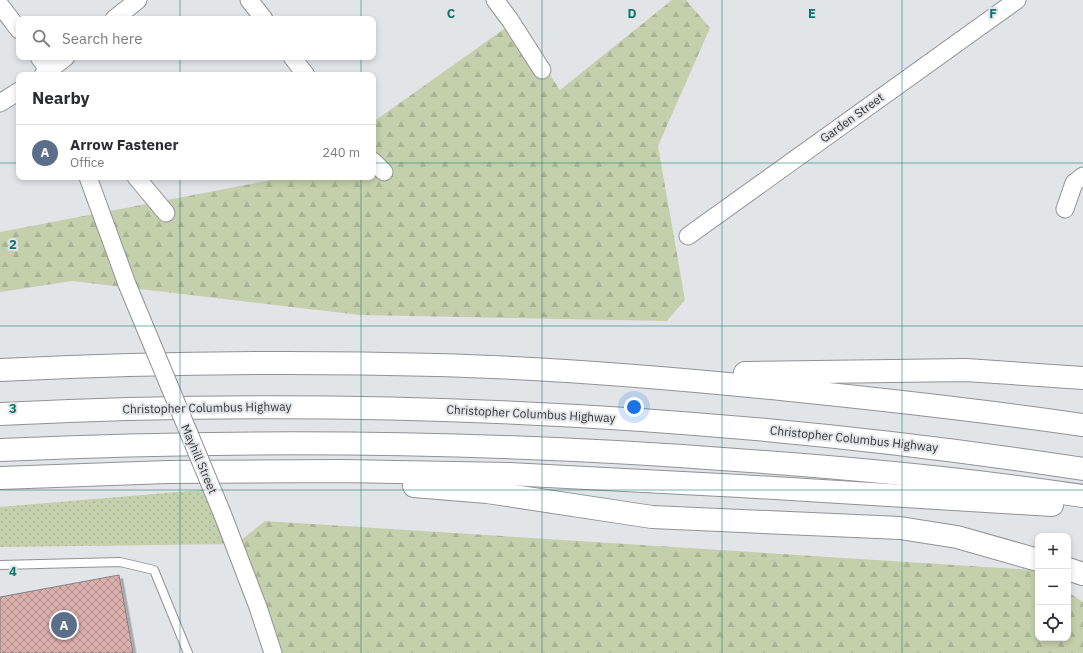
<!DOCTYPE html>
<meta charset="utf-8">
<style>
body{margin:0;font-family:"IBM Plex Sans",sans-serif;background:#f2f2f3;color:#2b2b33}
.controls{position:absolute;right:12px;bottom:12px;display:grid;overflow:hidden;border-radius:8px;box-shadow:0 2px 6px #0003}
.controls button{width:36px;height:36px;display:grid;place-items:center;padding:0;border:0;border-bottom:1px solid #e1e1e2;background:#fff;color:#2b2b33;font:20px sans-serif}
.you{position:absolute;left:634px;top:407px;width:14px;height:14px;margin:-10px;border:3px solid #fff;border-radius:50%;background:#1a73e8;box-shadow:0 0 0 6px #1a73e833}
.badge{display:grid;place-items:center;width:26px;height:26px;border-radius:50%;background:#19721e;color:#fff;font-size:13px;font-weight:700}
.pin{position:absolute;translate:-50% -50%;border:2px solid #fff;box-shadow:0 1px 4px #0006}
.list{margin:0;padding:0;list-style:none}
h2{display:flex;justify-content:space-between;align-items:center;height:52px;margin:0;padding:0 16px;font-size:17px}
h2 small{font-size:13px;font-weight:400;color:#7c7c81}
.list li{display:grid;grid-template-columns:26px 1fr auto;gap:12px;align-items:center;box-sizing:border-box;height:56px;padding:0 16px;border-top:1px solid #e1e1e2}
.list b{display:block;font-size:15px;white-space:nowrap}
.list p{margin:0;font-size:13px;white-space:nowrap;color:#7c7c81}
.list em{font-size:13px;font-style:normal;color:#7c7c81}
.icon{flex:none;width:22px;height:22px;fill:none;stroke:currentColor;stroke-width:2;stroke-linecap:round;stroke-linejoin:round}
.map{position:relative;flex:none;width:1083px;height:653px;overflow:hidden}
.search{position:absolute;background:#fff;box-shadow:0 2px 6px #0003;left:16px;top:16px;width:360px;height:44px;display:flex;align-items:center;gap:10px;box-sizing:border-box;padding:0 14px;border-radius:8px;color:#7c7c81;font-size:15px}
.panel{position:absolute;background:#fff;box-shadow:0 2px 6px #0003;left:16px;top:72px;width:360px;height:108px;border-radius:8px}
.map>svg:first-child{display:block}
.grass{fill:url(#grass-dots)}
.forest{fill:url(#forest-firs)}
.building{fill:url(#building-cross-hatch);stroke:#868181;filter:url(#shadow)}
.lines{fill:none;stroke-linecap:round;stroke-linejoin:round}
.service-casing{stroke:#909295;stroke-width:10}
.minor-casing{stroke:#909295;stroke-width:19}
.motorway-casing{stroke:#909295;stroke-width:24}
.service{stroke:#fff;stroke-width:8}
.minor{stroke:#fff;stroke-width:17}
.motorway{stroke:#fff;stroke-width:22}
.minor-bridge-casing{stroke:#909295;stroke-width:19;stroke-linecap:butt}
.minor-bridge{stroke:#fff;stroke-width:17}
.grid{fill:none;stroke:#0f766e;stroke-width:1;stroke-opacity:0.55}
.labels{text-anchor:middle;stroke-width:4;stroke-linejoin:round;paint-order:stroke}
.street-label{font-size:12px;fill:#343536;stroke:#e2e5e8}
.grid-label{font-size:13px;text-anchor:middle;font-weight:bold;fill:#0f766e;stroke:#e2e5e8;stroke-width:4;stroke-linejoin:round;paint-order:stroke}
</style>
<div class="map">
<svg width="1083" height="653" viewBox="0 0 1083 653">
<defs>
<pattern id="grass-dots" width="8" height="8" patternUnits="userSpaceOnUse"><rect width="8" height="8" fill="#c4d0ac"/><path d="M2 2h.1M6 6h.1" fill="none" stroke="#a9b395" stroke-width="1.8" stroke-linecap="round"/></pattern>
<pattern id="forest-firs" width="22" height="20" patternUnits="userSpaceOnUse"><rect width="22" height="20" fill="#c4d0ac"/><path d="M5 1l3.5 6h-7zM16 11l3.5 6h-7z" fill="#a9b395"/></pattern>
<pattern id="building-cross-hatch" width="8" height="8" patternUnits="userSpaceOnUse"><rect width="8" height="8" fill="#daafac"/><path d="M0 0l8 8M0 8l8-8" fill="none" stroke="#b28f8d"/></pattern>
<filter id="shadow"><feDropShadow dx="3.5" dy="3.5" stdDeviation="0" flood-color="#0004"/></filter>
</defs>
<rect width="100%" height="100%" fill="#e2e5e8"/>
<polygon class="grass" points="213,489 236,544 0,547 0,507"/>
<g class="forest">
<polygon points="672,0 686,0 710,28 658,146 685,300 667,321 360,315 72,281 0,292 0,232 287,177 373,177 373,122 514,22 560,90"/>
<polygon points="265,521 1034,570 1038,573 1038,638 1068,638 1068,592 1083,602 1083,653 273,653 236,544"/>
</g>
<polygon class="building" points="119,575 133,653 0,653 0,597"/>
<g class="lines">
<g class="service-casing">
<polyline id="service" points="0,565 120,562 154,570 188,653"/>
</g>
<g class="minor-casing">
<g id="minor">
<polyline points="249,0 264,19"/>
<polyline points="495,0 510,20 542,70"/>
<polyline points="0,5 19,30"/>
<polyline points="114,19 138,0"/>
<polyline points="39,57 49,71 51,75"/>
<polyline points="292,57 306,75"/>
<polyline points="43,75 66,57"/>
<polyline points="0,103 19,91"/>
<polyline points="373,161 384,172"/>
<polyline points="88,177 127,284"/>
<polyline points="136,177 166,213"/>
<polyline points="1065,209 1074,183 1083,176"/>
<polyline points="688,236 1017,0"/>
<polyline points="222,513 258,607 273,653"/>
</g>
</g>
<g class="motorway-casing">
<g id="motorway">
<path d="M0,370C145,363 291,361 437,365C555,368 673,378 790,390C888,400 986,411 1083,425"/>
<polyline points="745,373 966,370 1083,378"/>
<path d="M0,414C362,396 725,414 1083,469"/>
<path d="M0,450C245,439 491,441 736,460C852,468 968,479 1083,496"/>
<polyline points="0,478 168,472 342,471 509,474 740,486 1052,505"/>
<polyline points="414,486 487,492 652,517 900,528 957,537 1038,560"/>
<polyline points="1068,569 1083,574"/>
</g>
</g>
<use href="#service" class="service"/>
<use href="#minor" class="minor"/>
<use href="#motorway" class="motorway"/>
<g class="minor-bridge-casing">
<polyline id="minor-bridge" points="127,284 222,513"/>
</g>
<use href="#minor-bridge" class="minor-bridge"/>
</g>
<path class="grid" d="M180,0V19M361,0V19M542,0V653M722,0V653M902,0V653M180,57V75M361,57V75M0,163H19M373,163H1083M180,177V653M361,177V653M0,326H1083M0,490H1083"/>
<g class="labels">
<g class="street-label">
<text transform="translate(852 118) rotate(-36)" y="4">Garden Street</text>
<text transform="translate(207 408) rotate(-1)" y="4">Christopher Columbus Highway</text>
<text transform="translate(531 414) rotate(3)" y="4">Christopher Columbus Highway</text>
<text transform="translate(854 439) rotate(6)" y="4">Christopher Columbus Highway</text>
<text transform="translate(199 459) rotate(67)" y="4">Mayhill Street</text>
</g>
</g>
<g class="grid-label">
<text x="451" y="18">C</text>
<text x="632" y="18">D</text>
<text x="812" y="18">E</text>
<text x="993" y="18">F</text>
<text x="13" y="249">2</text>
<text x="13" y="413">3</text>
<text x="13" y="576">4</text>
</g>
</svg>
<div class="controls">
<button>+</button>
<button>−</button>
<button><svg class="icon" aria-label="locate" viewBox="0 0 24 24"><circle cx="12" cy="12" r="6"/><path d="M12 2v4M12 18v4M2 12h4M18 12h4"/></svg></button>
</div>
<div class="you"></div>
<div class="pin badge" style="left:64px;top:625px;background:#5c6f8a">A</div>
<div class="search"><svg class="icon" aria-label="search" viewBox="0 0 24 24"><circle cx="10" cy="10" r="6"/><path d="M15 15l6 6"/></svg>Search here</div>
<section class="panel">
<h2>Nearby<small></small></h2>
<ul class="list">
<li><span class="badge" style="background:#5c6f8a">A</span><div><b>Arrow Fastener</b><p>Office</p></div><em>240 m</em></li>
</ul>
</section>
</div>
